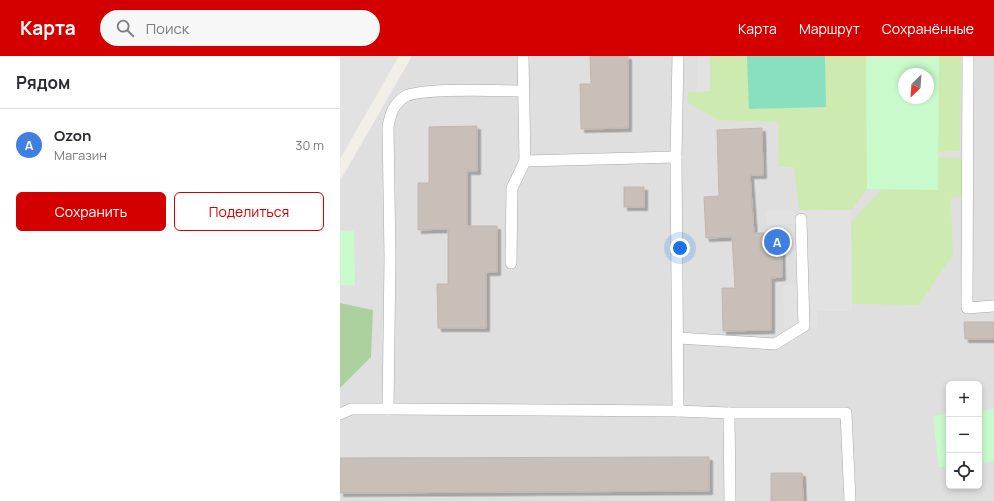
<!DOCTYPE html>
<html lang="ru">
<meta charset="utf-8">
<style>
body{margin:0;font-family:Manrope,sans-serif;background:#f7f7f7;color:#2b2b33}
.controls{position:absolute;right:12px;bottom:12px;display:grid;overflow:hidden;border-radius:6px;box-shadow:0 2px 6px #0003}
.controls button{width:36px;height:36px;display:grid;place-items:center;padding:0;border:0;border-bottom:1px solid #e1e1e2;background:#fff;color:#2b2b33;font:20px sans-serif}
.compass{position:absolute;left:558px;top:12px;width:36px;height:36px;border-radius:50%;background:#fff;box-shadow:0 2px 6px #0003;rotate:205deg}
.you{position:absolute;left:340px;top:192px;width:14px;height:14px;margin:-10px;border:3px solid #fff;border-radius:50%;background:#1a73e8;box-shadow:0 0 0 6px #1a73e833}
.badge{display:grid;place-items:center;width:26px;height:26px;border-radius:50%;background:#d40000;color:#fff;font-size:13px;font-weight:700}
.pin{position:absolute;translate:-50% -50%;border:2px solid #fff;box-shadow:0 1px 4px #0006}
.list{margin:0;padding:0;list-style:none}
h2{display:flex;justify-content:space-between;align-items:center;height:52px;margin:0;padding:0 16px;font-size:17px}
h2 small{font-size:13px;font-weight:400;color:#7c7c81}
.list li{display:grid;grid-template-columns:26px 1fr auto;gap:12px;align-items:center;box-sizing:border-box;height:72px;padding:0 16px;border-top:1px solid #e1e1e2}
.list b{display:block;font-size:15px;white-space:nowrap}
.list p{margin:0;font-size:13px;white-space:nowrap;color:#7c7c81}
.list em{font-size:13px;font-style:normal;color:#7c7c81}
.actions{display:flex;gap:8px;padding:12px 16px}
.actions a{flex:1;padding:9px 0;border:1px solid #d40000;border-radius:6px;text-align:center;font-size:14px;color:#d40000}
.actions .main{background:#d40000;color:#fff}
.icon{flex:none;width:22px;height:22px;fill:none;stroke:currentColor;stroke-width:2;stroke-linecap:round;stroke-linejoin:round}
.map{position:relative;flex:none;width:654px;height:445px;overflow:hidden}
header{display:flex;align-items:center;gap:24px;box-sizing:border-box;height:56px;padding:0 20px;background:#d40000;color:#fff}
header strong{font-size:19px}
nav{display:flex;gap:22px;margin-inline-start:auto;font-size:14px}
.search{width:280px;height:36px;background:#f7f7f7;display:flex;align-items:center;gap:10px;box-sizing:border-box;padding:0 14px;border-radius:22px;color:#7c7c81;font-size:15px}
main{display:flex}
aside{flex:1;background:#fff}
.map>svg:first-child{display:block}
.residential{fill:#e0dfdf;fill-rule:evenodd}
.grass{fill:#cdebb0}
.forest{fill:#add19e}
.park{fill:#c8facc;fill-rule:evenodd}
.pitch{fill:#88e0be}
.parking{fill:#e2e2e2}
.building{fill:#c7bfb8;stroke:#c4b6ab;filter:url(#shadow)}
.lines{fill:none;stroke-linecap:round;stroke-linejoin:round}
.lane-casing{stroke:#a9a9a9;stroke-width:12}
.lane{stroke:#fff;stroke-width:11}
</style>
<header>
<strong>Карта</strong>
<div class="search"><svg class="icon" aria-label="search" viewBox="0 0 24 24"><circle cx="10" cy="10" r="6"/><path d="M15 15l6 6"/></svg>Поиск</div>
<nav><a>Карта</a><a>Маршрут</a><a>Сохранённые</a></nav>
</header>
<main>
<aside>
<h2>Рядом<small></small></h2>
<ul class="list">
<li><span class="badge" style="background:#3f7fe0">A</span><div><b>Ozon</b><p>Магазин</p></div><em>30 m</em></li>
</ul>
<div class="actions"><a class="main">Сохранить</a><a>Поделиться</a></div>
</aside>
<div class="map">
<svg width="654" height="445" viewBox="0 0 654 445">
<defs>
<filter id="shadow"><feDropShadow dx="3.5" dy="3.5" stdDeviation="0" flood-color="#0004"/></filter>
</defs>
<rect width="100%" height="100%" fill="#f2efe9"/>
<path class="residential" d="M72,0H654V445H0V125ZM564,18H588V42H564ZM609,328H639V430H609Z"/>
<g class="grass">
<polygon points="370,0 407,0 410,53 486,51 485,0 526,0 527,133 511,154 459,154 454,111 439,111 438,66 378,64 348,47 348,36 370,35"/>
<polygon points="599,0 621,0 620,95 598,96"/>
<polygon points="598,101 624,102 624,141 611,142 613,198 579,249 512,248 511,166 542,133 597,134"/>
</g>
<polygon class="forest" points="0,247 33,254 31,301 0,332"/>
<g class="park">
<path d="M526,0H599L598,134L527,133ZM564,18H588V42H564Z"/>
<polygon points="0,174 14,175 15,230 0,229"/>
<polygon points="654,353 654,405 639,407 639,355"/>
<polygon points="609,358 609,410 599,411 593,360"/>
</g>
<polygon class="pitch" points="407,0 485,0 486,51 409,53"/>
<g class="parking">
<polygon points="0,0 59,0 0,103"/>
<polygon points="357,0 370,0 370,35 357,36"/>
<polygon points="511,154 512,255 477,255 477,272 444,272 443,229 455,229 454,168 427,168 426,155"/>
</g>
<g class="building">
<polygon points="250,0 288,0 288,72 241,73 240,28 251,28"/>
<polygon points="137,70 137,115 127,115 127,170 157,170 157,216 146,216 146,272 98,272 97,228 108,228 108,173 78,174 78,127 89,127 89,71"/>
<polygon points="422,72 423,119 410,119 414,177 441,177 442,221 431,222 431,274 383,275 382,232 395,232 392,181 366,182 364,141 379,140 377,74"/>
<rect x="284" y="131" width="20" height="20"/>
<polygon points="624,266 654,266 654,283 625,283"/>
<polygon points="369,401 369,435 0,437 0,402"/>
<polygon points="431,417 462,417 463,445 431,445"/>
</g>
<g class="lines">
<g class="lane-casing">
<g id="lane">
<polyline points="183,0 185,105 336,101"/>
<polyline points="338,0 336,101 338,355 389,357 390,445"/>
<polyline points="628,0 627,252 654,250"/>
<polyline points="171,207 172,132 185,105"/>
<polyline points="338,282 435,288 464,270 461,163"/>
<path d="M48,353L50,202L48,70C51,57 53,49 64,41C80,31 160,35 183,35"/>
<polyline points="389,357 506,357 510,445"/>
<polyline points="0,358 11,353 48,353 338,355"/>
</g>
</g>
<use href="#lane" class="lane"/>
</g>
</svg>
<div class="controls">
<button>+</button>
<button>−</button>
<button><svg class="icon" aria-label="locate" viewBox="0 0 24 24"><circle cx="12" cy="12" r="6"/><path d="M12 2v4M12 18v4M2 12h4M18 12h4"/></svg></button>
</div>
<svg class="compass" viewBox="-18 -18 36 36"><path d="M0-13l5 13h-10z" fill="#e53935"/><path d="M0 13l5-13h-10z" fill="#7c7c81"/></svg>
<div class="you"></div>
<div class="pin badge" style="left:437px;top:186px;background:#3f7fe0">A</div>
</div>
</main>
